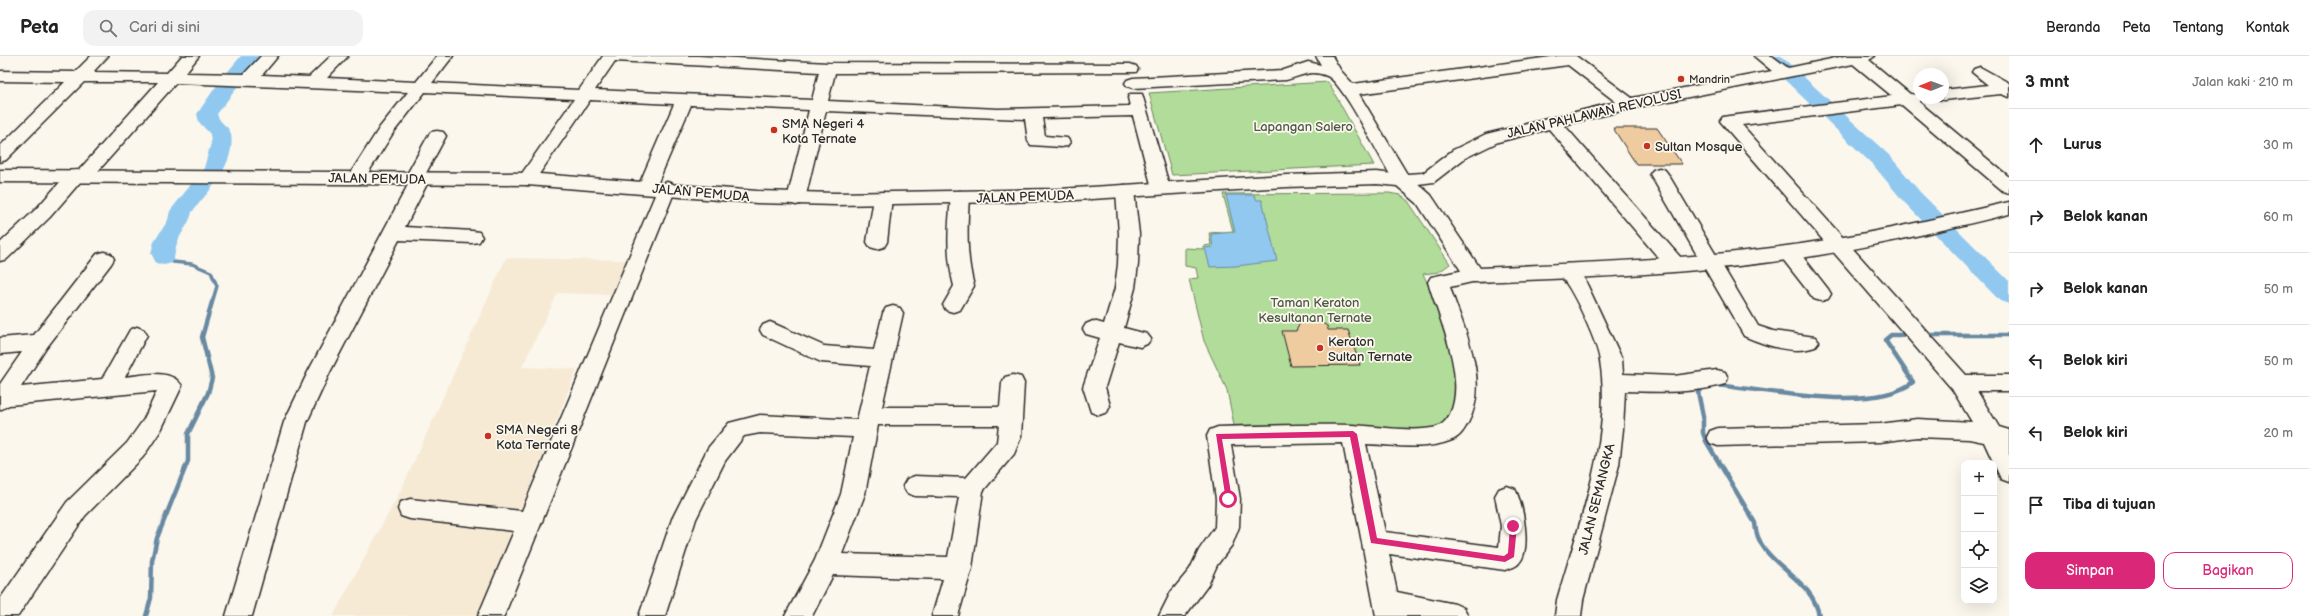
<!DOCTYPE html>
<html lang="id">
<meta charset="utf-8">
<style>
body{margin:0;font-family:"Balsamiq Sans",sans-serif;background:#f2f2f2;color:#222}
.controls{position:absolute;right:12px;bottom:12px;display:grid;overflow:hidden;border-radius:8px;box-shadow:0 4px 16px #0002}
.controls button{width:36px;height:36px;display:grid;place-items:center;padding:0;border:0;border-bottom:1px solid #e0e0e0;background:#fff;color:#222;font:20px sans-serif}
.compass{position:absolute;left:1913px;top:12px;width:36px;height:36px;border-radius:50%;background:#fff;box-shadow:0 4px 16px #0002;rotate:269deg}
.stop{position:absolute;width:12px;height:12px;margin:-9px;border:3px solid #db2777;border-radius:50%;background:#fff}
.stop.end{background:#db2777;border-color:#fff;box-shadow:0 1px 4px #0008}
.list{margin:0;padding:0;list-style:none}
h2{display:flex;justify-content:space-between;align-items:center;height:52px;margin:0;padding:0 16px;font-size:17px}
h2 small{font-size:13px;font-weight:400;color:#767676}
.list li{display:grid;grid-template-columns:26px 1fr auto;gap:12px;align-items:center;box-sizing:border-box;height:72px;padding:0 16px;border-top:1px solid #e0e0e0}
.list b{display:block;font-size:15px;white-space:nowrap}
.list em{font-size:13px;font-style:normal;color:#767676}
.actions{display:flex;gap:8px;padding:12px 16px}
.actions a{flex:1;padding:9px 0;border:1px solid #db2777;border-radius:12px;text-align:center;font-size:14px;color:#db2777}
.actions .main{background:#db2777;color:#fff}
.icon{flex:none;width:22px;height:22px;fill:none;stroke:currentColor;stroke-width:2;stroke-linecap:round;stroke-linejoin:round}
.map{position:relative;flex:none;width:2009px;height:560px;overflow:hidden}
header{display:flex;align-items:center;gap:24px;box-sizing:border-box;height:56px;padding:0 20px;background:#fff;border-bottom:1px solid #e0e0e0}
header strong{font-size:19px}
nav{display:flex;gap:22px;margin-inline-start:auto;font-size:14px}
.search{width:280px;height:36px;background:#f2f2f2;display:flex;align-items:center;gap:10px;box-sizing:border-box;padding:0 14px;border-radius:12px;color:#767676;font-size:15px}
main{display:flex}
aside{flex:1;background:#fff}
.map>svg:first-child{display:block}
.built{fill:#f7ead5}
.green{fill:#b2dc99;stroke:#6e8462}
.water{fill:#91c8f0;stroke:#6889a1}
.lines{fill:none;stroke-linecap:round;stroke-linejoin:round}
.stream-far1{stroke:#6889a1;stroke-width:3.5}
.stream{stroke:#6889a1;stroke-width:4.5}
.river{fill:#91c8f0;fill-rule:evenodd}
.building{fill:#efcca0;stroke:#2b2b2b}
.minor-casing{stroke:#2b2b2b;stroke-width:3}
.highway-casing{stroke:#2b2b2b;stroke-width:3}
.minor{fill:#fbf7ec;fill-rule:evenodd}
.highway{fill:#fbf7ec;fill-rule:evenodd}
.route{fill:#db2777}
.poi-dot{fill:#c8321e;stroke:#fbf7ec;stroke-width:1.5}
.labels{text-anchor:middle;stroke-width:3.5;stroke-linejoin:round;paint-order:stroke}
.far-poi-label{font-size:11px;fill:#2b2b2b;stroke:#fbf7ec;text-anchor:start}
.street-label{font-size:13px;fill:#2b2b2b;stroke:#fbf7ec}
.poi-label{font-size:13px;fill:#2b2b2b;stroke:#fbf7ec;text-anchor:start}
.park-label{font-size:13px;fill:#4d5746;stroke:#fbf7ec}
</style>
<header>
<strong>Peta</strong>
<div class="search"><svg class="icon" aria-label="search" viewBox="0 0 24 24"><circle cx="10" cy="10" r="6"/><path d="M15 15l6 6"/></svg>Cari di sini</div>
<nav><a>Beranda</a><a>Peta</a><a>Tentang</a><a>Kontak</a></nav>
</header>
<main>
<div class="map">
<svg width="2009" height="560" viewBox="0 0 2009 560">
<rect width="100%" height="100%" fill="#fbf7ec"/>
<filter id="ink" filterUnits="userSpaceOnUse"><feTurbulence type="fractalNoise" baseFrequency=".025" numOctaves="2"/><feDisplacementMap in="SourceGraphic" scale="8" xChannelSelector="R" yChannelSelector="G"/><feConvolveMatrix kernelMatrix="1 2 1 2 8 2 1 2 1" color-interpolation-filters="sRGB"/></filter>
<g filter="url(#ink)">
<polygon class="built" points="506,202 626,204 611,239 558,237 522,311 577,313 479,560 333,560 402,432"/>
<g class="green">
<polygon points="1328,26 1374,109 1172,119 1149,37"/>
<path d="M1389,137L1400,139L1408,145L1450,208L1439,216L1423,218C1438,249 1469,322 1453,355C1450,362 1443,369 1438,375L1235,374L1227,334L1204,285L1189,223L1198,222L1196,212L1185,210V192L1203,193V190L1211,189L1209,177L1233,175L1223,138Z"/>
</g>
<polygon class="water" points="1226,139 1254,139 1257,144 1262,144 1277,205 1236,210 1210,211 1205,192 1213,191 1211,178 1235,176"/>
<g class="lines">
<polyline class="stream-far1" points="164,201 173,206 192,208 211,216 217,230 212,247"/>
<g class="stream">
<polyline points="1926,279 2009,279"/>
<path d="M1715,329C1764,333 1873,358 1913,326L1885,284L1891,279H1911"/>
<path d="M1704,330L1698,336L1703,360V377L1706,385L1755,467C1757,509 1813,519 1819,560"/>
<polyline points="146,560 151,542 152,505 157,482 188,405 188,378 208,337 212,322 202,281 212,246"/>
</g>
<g class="river">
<path d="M241,0H261L217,58C219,67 229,70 231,78C236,108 209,135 192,156C190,167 182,175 178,185C174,193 176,200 172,207L164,209L156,207L151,197L154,186L168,164L170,155L204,112L211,87L210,78L199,66L197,58L219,26Z"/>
<polygon points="1760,0 1781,0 1890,100 1920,136 2009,225 2009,248 2000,245 1904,146 1874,110"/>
</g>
</g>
<g class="building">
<polygon points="1613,72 1657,72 1682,108 1636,108"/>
<polygon points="1301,265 1319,265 1327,270 1328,274 1348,274 1360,309 1291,310 1282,275 1296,275"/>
</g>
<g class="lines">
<g class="minor-casing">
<g id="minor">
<path d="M91,0H108L93,16L167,17L182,0H199L185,17L244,18L261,0H278L262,19L309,21L331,0H348L327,22L416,26L437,0H453L432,27L579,34L603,0H698L828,7L1130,8L1136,10L1138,13L1136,16L835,17L828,45L998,53L1130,50L1128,42L1130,38H1142L1170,132L1167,136L1161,138L1155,136L1152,132L1133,60L1042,62L1045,80L1067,82L1070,86L1067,90L1061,91L1031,89L1028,85L1025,63L826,55L805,143L803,147L796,149L789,147L787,143L809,54L691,49L656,131L653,135L647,137L641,135L638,131L674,48L590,44L533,127L527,129L521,127L518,123L574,43L425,36L393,77L363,125L357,127L351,125L348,121L380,71L408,36L176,27L91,123L82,124L50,161L7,203L0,205V187L36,153L70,115L79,114L158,26H84L6,104L0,106V90L65,26L0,25V15L75,16ZM615,5L819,16L812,44L595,34Z"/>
<path d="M1316,0H1332L1341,15L1353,28L1558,0H1576L1632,42L1772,15L1754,0H1772L1788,12L1845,0H1875L1869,4L1910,38L1919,39L1921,43L1919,46L2009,121V137L2003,135L1902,49L1742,69L1966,319H2009V335H1977L1999,371L2009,374V426L2001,423L1984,386L1969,383L1917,381L1880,386L1718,390L1710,387L1707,381L1710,375L1718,372L1880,368L1917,363L1972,366L1952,333L1720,65L1723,61L1729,60L1892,40L1853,8L1629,53L1564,69L1682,203L1685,208L1682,213L1675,215L1668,213L1549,73L1498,86L1465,102L1434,126L1402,130L1396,128C1383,109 1344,27 1327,20C1310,13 1302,20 1286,24L1133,32L1127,30L1125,27L1127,24L1133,22L1284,14L1308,6L1321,9ZM1568,9L1616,46L1486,78L1453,94L1423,117L1407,118L1359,38Z"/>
<polygon points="1980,11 2009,27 2009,41 2001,38 1943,44 1937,43 1943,42 1943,34 1988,29 1972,16 1974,13"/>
<polygon points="437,75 443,76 446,80 426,117 430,122 405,171 472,175 479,176 482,181 479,186 472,187 399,184 330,316 307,366 252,560 226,560 284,366 308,316 409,127 405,122 428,80 431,76"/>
<path d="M1659,112L1665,114L1668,118L1758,270L1773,275L1815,281L1819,286L1815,291C1792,299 1765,289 1744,280L1650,118L1653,114Z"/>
<polygon points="667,126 673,128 676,132 504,560 478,560 514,475 410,463 401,460 398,453 401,446 410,443 522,455 658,132 661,128"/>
<polygon points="1125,129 1132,131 1134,135 1139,178 1138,208 1135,232 1124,272 1147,278 1151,283 1147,288 1140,291 1119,286 1105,331 1110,350 1107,356 1099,359 1091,356 1083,331 1100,282 1086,278 1083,273 1086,268 1093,265 1104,268 1115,232 1118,208 1119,178 1116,135 1118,131"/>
<path d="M960,135L967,137L969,141C967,172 966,200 974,230L960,254L953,256L946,254L943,249L954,230C946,200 948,172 951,141L953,137Z"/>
<polygon points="883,136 890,138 892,142 887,186 884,191 877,193 870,191 867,186 874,142 876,138"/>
<polygon points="1789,190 1796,192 1828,233 1831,238 1828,243 1821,245 1814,243 1782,202 1779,197 1782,192"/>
<path d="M104,196L111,198L114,203L111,208L47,291L21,331L102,323L130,274L137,271L144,274L147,279L125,321C142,319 172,312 182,330L161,374L143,401L85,460L18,560H0V543L67,446L127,387L144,363L157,335L9,349L0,354V328L22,296L0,298V282L34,279L97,198Z"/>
<path d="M1567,208L1574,210L1585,224L1622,303L1623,318L1674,320L1717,314L1725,316L1728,322L1725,328C1692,338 1658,336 1625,335L1623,373L1619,409L1583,544L1581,560H1555L1557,544C1578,469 1613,383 1600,305C1598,288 1576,241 1566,227C1563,223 1560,219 1557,215L1560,210Z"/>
<path d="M1474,212L1481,214L1484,219L1481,224L1450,231C1463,272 1491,324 1468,367C1464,374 1460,381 1452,384C1425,395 1394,389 1366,388L1385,476L1499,491L1501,470L1495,440L1499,433L1507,430L1515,433C1523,448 1532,494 1519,507C1516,511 1510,512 1505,514L1389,498L1397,536L1455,548L1464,552L1468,560H1376L1343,387L1231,389L1240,443L1239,471L1232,489L1217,509L1208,529L1185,560H1159L1171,536L1190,513L1199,494L1215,471L1216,443L1207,380L1210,374L1218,371C1263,370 1307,368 1352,369C1377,370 1413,377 1437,371C1442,369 1447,364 1450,358C1467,322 1439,262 1428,226L1431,221Z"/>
<path d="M893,250L900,252L903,257L882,351H1000L1002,327L1005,321L1013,319L1021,321L1024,327L1021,381L1014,398L983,435L972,512L958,560H932L943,523L833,519L812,560H785L815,504L841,438L853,381L760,377L744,380L725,405L696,463L665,560H639L672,463L708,392L729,367L760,359L857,364L870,310L821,306L763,279L760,274L763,269L770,266L777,269L824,290L874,294L883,257L886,252ZM878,369H999L997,386L966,422L915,420L907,423L903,430L907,437L915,440L959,441L948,501L842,498L865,438Z"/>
</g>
</g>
<g class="highway-casing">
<path id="highway" d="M0,114L527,117L757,135L836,137L1059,133L1287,119L1377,116L1409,120L1431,139L1480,212C1577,207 1675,204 1772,192C1852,182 1931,164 2009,146V158C1931,177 1852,196 1772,206C1673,219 1573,222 1474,226L1467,224L1417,147L1397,130L1377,128L1287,131L1059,145L836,149L757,147L527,129L0,126Z"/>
</g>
<use href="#minor" class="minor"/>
<use href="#highway" class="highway"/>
</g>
</g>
<polygon class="route" points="1353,375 1357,378 1377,482 1504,500 1508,497 1510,470 1513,466 1517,470 1514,501 1505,506 1371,487 1350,381 1222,383 1232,443 1231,445 1226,445 1216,378"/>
<g class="poi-dot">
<circle cx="1681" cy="23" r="4"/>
<circle cx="774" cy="74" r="4"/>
<circle cx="1647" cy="90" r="4"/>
<circle cx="1320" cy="292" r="4"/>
<circle cx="488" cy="380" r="4"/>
</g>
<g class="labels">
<g class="far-poi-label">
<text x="1689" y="27">Mandrin</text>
</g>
<g class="street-label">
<text transform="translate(1594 57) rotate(-13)" y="5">JALAN PAHLAWAN REVOLUSI</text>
<text transform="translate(377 122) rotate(1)" y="5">JALAN PEMUDA</text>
<text transform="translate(701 136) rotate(5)" y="5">JALAN PEMUDA</text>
<text transform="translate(1025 140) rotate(-2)" y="5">JALAN PEMUDA</text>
<text transform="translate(1596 443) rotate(-76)" y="5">JALAN SEMANGKA</text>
</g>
<g class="poi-label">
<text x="782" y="72">SMA Negeri 4<tspan x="782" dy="15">Kota Ternate</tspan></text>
<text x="1655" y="95">Sultan Mosque</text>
<text x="1328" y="290">Keraton<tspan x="1328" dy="15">Sultan Ternate</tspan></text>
<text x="496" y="378">SMA Negeri 8<tspan x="496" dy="15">Kota Ternate</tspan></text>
</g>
<g class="park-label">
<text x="1303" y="75">Lapangan Salero</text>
<text x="1315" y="251">Taman Keraton<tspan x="1315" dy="15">Kesultanan Ternate</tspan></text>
</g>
</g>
</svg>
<div class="controls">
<button>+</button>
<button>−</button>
<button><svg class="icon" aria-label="locate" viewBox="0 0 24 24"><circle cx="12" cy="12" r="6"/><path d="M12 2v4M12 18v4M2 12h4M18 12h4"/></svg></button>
<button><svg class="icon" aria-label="layers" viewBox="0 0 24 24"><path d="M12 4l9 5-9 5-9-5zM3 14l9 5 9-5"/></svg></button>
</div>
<svg class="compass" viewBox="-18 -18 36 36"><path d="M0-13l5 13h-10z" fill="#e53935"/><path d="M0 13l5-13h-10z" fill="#767676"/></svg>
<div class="stop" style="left:1228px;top:443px"></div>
<div class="stop end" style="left:1513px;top:470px"></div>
</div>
<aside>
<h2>3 mnt<small>Jalan kaki · 210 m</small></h2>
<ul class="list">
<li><svg class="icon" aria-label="ahead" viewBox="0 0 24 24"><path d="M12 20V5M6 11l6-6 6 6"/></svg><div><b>Lurus</b></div><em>30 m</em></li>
<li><svg class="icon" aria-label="right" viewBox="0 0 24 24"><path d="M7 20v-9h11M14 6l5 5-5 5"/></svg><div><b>Belok kanan</b></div><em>60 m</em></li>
<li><svg class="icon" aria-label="right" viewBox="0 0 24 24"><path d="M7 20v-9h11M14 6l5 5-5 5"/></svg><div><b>Belok kanan</b></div><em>50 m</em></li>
<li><svg class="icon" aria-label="left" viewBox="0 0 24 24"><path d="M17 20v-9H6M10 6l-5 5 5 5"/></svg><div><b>Belok kiri</b></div><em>50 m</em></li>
<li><svg class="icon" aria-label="left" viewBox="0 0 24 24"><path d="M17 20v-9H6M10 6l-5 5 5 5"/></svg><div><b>Belok kiri</b></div><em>20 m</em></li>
<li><svg class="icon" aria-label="arrive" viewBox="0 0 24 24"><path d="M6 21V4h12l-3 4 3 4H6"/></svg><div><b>Tiba di tujuan</b></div></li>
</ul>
<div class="actions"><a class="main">Simpan</a><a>Bagikan</a></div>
</aside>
</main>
